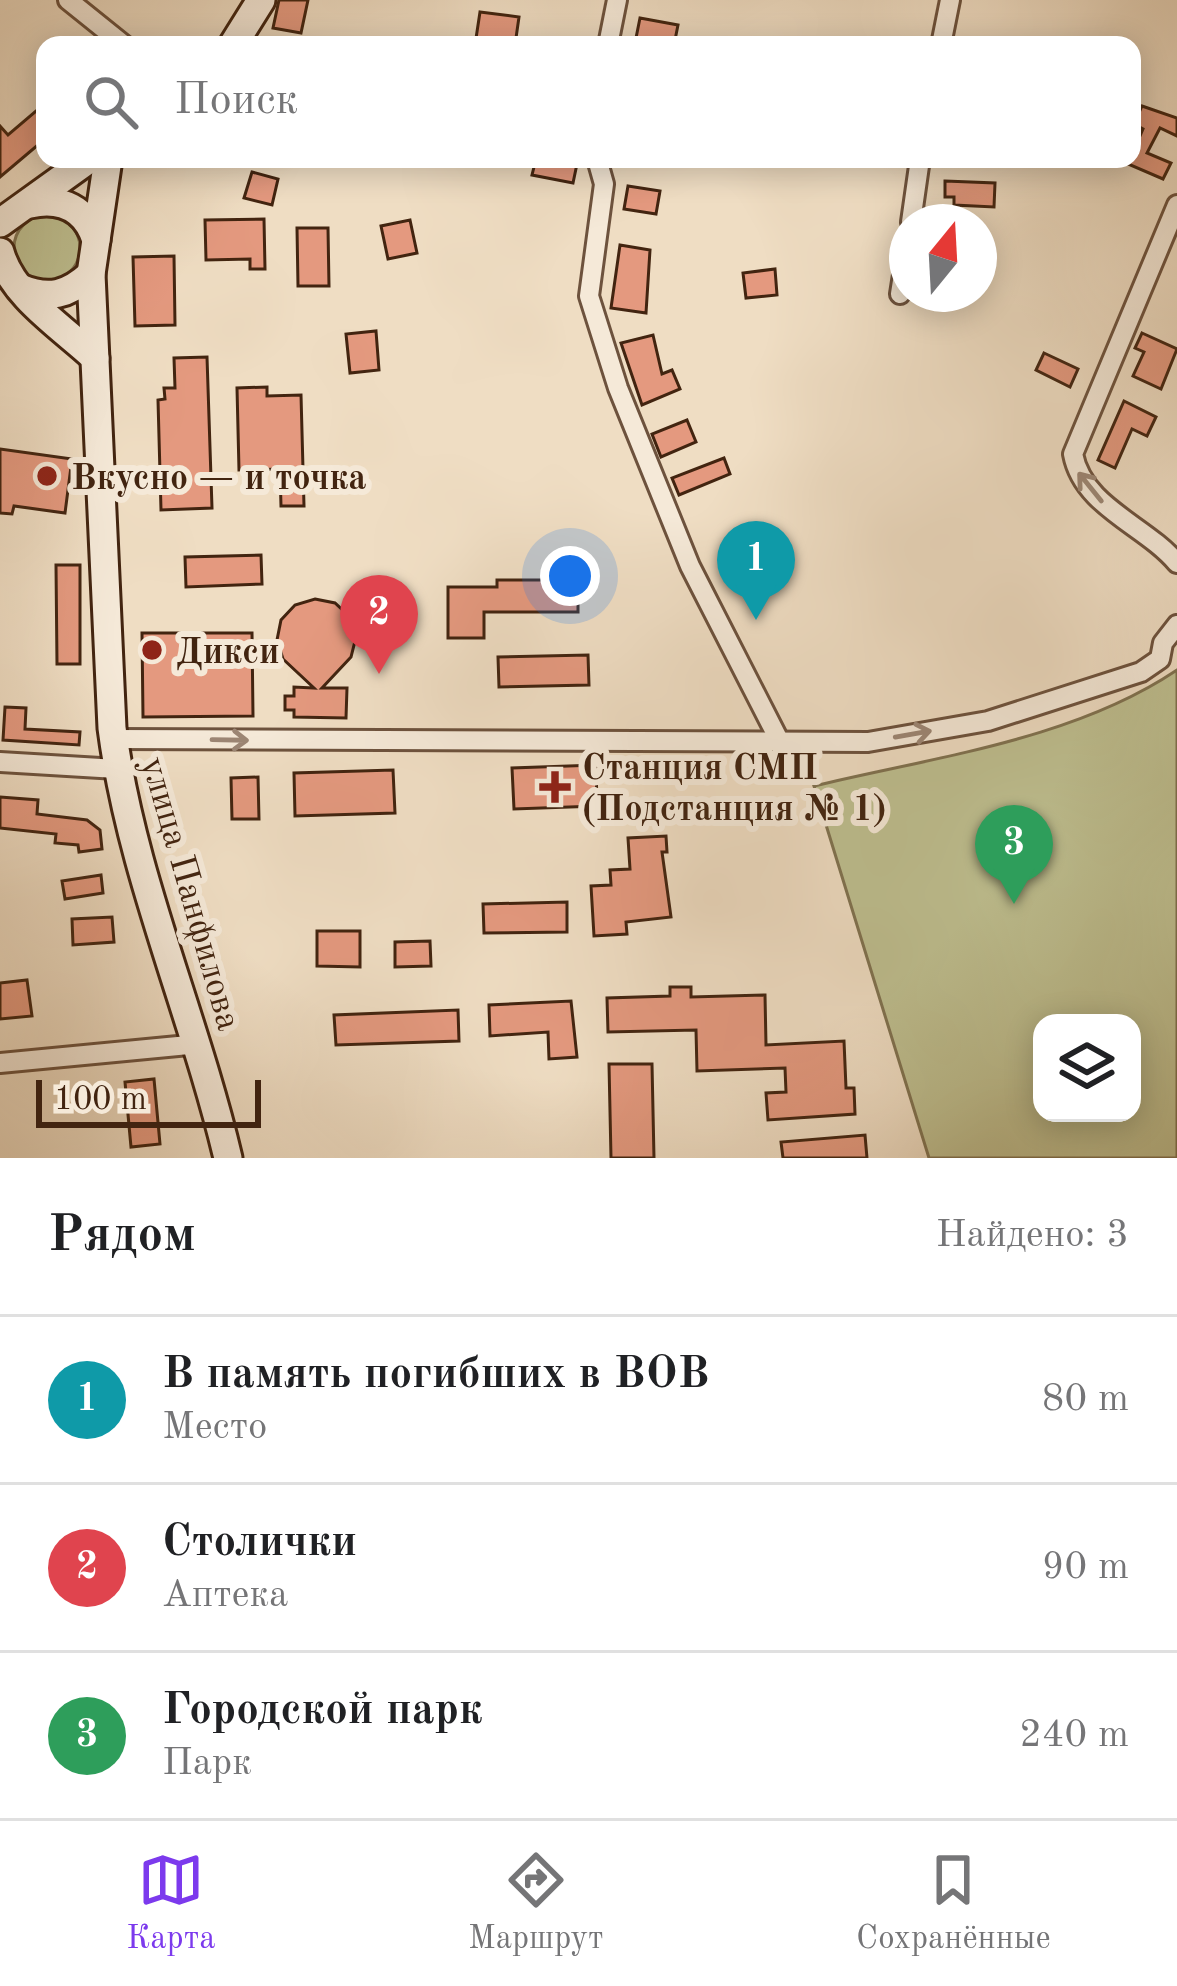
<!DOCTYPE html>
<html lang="ru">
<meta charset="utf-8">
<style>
body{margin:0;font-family:"Old Standard TT",serif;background:#f2f2f2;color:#202124}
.controls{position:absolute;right:36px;bottom:36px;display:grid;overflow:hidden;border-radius:24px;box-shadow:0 6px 30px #0003}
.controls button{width:108px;height:108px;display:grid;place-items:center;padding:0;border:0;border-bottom:3px solid #e0e0e0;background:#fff;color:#202124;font:60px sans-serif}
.compass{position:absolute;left:889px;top:204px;width:108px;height:108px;border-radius:50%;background:#fff;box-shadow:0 6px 30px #0003;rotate:18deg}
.scale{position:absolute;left:36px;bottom:30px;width:225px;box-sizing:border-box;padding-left:12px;border:6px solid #422410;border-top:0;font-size:33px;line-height:42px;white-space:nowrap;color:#422410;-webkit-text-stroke:9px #f5e9d8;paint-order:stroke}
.you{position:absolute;left:570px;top:576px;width:42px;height:42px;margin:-30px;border:9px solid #fff;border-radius:50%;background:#1a73e8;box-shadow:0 0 0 18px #1a73e833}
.badge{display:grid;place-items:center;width:78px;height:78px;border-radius:50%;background:#7c3aed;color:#fff;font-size:39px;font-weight:700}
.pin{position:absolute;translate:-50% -99px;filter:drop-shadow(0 3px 6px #0008)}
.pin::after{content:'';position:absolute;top:63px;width:42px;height:36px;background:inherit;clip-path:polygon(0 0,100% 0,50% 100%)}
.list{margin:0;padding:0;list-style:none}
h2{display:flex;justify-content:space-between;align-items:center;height:156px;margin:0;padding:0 48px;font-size:51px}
h2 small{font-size:39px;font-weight:400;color:#757577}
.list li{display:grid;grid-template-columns:78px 1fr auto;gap:36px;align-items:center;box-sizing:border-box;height:168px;padding:0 48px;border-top:3px solid #e0e0e0}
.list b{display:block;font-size:45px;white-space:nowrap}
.list p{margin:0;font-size:39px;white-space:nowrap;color:#757577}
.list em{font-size:39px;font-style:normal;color:#757577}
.icon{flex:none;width:66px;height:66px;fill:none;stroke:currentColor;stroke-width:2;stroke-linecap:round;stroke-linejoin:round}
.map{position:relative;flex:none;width:1177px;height:1158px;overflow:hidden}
.search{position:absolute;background:#fff;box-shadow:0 6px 30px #0003;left:36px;right:36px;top:36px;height:132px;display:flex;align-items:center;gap:30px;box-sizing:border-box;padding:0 42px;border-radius:24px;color:#757577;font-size:45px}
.sheet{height:660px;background:#fff}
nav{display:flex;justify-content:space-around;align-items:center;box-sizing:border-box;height:168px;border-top:3px solid #e0e0e0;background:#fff;font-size:33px;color:#757577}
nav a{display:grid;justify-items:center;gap:6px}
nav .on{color:#7c3aed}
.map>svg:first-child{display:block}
.green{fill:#bebf90;stroke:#807250;stroke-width:3;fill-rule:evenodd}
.building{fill:#e4997f;stroke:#422410;stroke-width:3}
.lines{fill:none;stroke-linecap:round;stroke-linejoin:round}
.street-casing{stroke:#6d523d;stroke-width:24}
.secondary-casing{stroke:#422410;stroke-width:33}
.street{stroke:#f5e9d8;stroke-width:18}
.secondary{stroke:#f5e9d8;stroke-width:27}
.oneway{stroke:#9c8674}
.poi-dot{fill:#8f2418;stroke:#f5e9d8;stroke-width:4.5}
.labels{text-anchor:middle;stroke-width:12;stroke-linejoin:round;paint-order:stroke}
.poi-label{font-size:36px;font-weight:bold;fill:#422410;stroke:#f5e9d8;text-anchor:start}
.street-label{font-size:36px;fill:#422410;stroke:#f5e9d8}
</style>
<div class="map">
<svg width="1177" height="1158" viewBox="0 0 1177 1158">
<rect width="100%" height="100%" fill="#efddc3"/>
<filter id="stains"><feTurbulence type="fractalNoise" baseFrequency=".00167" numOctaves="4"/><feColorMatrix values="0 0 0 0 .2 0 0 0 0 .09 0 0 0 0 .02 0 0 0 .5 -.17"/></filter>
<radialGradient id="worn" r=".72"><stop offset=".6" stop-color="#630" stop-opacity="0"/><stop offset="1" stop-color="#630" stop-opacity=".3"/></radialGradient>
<g class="green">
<circle cx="47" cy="248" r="33"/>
<path d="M1177,670V1158H929L814,786C934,757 1073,740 1177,670ZM1042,1023H1132V1113H1042Z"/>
</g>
<g class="building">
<polygon points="279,0 308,0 301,33 273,28"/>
<polygon points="480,12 519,17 515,45 475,45"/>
<polygon points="640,18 678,25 674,45 636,38"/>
<polygon points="1142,106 1177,118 1177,136 1160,128 1147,153 1171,163 1163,179 1128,164 1143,129 1134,124"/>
<polygon points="36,111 45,121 45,139 0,177 0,126 8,135"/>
<polygon points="536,159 578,159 573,183 532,175"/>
<polygon points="252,172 278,179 272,205 244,198"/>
<polygon points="945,181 995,183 994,207 954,205 954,197 945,197"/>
<polygon points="628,186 660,191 656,214 624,209"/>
<polygon points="264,219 265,269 250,269 250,259 206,260 205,220"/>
<polygon points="410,220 417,253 388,259 381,226"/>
<polygon points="297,228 328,228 329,286 298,286"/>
<polygon points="620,245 650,250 646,313 611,308"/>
<polygon points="174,256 175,325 135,326 133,257"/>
<polygon points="775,269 777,295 746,298 743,273"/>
<polygon points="376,331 379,370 350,373 346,334"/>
<polygon points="1142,333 1177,349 1161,389 1133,376 1144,352 1135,348"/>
<polygon points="653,335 662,374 672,370 680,389 642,405 621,343"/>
<polygon points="1044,353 1078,369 1070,387 1036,370"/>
<polygon points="207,357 212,508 161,510 158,400 165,399 164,388 175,388 174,358"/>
<polygon points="267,387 267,396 301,395 304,506 281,506 280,469 239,470 237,388"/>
<polygon points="1124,401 1156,417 1147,436 1132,429 1115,468 1098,460"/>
<polygon points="687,420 696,442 661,457 652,434"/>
<polygon points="0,449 72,459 65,513 14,506 12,514 0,513"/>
<polygon points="724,458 730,474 679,495 672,478"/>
<polygon points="261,555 262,584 186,587 185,557"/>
<polygon points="56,565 80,565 80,664 57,664"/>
<polygon points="497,580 578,580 578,612 484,612 484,638 448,638 448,587 497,587"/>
<polygon points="315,599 335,603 350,617 356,637 351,657 322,688 347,688 346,718 294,717 294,710 285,710 285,696 294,696 294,687 314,688 283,659 277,640 281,620 295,605"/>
<polygon points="142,633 252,633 253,716 143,717"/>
<polygon points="588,655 589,685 499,687 498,657"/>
<polygon points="5,707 26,708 25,729 80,732 79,745 3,740"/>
<polygon points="596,765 597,806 514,809 512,768"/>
<polygon points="393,770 395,813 295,816 294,773"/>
<polygon points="258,777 259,819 232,819 231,778"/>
<polygon points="0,797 38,800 37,814 87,820 100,830 102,849 79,852 78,845 55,843 56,834 0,828"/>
<polygon points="666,836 667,852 662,852 671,917 626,922 627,934 594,936 591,886 611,885 610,870 630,869 628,838"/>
<polygon points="101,875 103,893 65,899 62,881"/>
<polygon points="567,902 567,932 484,933 483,904"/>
<polygon points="112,917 114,942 73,945 72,919"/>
<polygon points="317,931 360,931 360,967 317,966"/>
<polygon points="430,941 431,966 395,967 395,942"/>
<polygon points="27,980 32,1016 0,1019 0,983"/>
<polygon points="670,987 691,987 691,997 765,995 766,1045 844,1041 846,1088 854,1088 855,1114 768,1120 766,1093 786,1092 785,1068 697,1071 696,1030 608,1032 607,998 670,996"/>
<polygon points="571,1001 577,1057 549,1059 548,1032 490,1036 489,1005"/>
<polygon points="458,1010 459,1041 336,1045 334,1015"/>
<polygon points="609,1064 652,1064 654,1158 611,1158"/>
<polygon points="154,1079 160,1144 131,1147 125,1082"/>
<polygon points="865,1135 867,1158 783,1158 781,1142"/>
</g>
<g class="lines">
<g class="street-casing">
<g id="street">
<polyline points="68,0 124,45"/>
<polyline points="608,45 617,0"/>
<polyline points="941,45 950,0"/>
<polyline points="597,159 604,184 589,296 618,388 690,566 781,744"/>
<path d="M1177,205L1073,454C1083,507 1145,525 1177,563"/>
<polyline points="911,222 920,159"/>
<polyline points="900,294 907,249"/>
<polyline points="113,739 868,742 988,721 1141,672 1160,659 1163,643 1177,625"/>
<polyline points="0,762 117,769"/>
<polyline points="0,1063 199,1044"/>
</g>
</g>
<g class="secondary-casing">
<g id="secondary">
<polyline points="233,45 261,0"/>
<path d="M108,159L91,274L112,728C131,875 194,1014 228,1158"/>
<path d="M30,204C62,197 86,209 96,240"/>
<polyline points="0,223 89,159"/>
<path d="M0,252C12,296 62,327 95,358"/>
<path d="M20,288C49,300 68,295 91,274"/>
</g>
</g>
<use href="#street" class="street"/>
<use href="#secondary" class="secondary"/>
</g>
<defs><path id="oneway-shaft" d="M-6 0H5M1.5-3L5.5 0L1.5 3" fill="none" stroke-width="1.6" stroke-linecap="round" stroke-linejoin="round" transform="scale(3)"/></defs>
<g class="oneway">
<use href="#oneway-shaft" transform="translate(1090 487) rotate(-129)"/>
<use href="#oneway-shaft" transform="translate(913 734) rotate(-10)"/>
<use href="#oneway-shaft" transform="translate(230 740) rotate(1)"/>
</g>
<g class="poi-dot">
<circle cx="47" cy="476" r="12"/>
<circle cx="152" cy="650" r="12"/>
<path d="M549 769h12v12h12v12h-12v12h-12v-12h-12v-12h12z"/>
</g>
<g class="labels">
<g class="poi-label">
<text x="71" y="489">Вкусно — и точка</text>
<text x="176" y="663">Дикси</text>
<text x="582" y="779">Станция СМП<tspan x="582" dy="41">(Подстанция № 1)</tspan></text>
</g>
<g class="street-label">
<text transform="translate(193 893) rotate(74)" y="13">улица Панфилова</text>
</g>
</g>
<rect width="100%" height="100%" filter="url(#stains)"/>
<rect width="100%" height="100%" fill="url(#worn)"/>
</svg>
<div class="controls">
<button><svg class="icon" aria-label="layers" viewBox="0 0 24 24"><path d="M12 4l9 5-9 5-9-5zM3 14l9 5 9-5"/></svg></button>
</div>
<svg class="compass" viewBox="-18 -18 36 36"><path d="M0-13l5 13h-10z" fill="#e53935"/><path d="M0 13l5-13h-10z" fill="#757577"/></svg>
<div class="scale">100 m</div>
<div class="you"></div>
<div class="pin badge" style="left:756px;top:620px;background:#0f9aa8">1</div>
<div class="pin badge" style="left:379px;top:674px;background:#e0444e">2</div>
<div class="pin badge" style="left:1014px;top:904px;background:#2e9e5b">3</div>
<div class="search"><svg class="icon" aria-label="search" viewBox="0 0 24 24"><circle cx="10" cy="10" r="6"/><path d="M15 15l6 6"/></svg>Поиск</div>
</div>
<section class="sheet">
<h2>Рядом<small>Найдено: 3</small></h2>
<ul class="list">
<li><span class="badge" style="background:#0f9aa8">1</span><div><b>В память погибших в ВОВ</b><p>Место</p></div><em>80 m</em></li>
<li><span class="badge" style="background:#e0444e">2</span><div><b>Столички</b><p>Аптека</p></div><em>90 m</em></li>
<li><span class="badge" style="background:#2e9e5b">3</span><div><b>Городской парк</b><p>Парк</p></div><em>240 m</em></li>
</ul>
</section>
<nav>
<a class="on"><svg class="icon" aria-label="map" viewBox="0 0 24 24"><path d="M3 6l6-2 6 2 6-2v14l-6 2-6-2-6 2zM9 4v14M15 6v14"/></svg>Карта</a>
<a><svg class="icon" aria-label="directions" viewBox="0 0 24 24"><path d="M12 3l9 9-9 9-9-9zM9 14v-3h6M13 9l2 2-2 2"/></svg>Маршрут</a>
<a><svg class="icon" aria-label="saved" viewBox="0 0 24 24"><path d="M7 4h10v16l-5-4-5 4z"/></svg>Сохранённые</a>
</nav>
